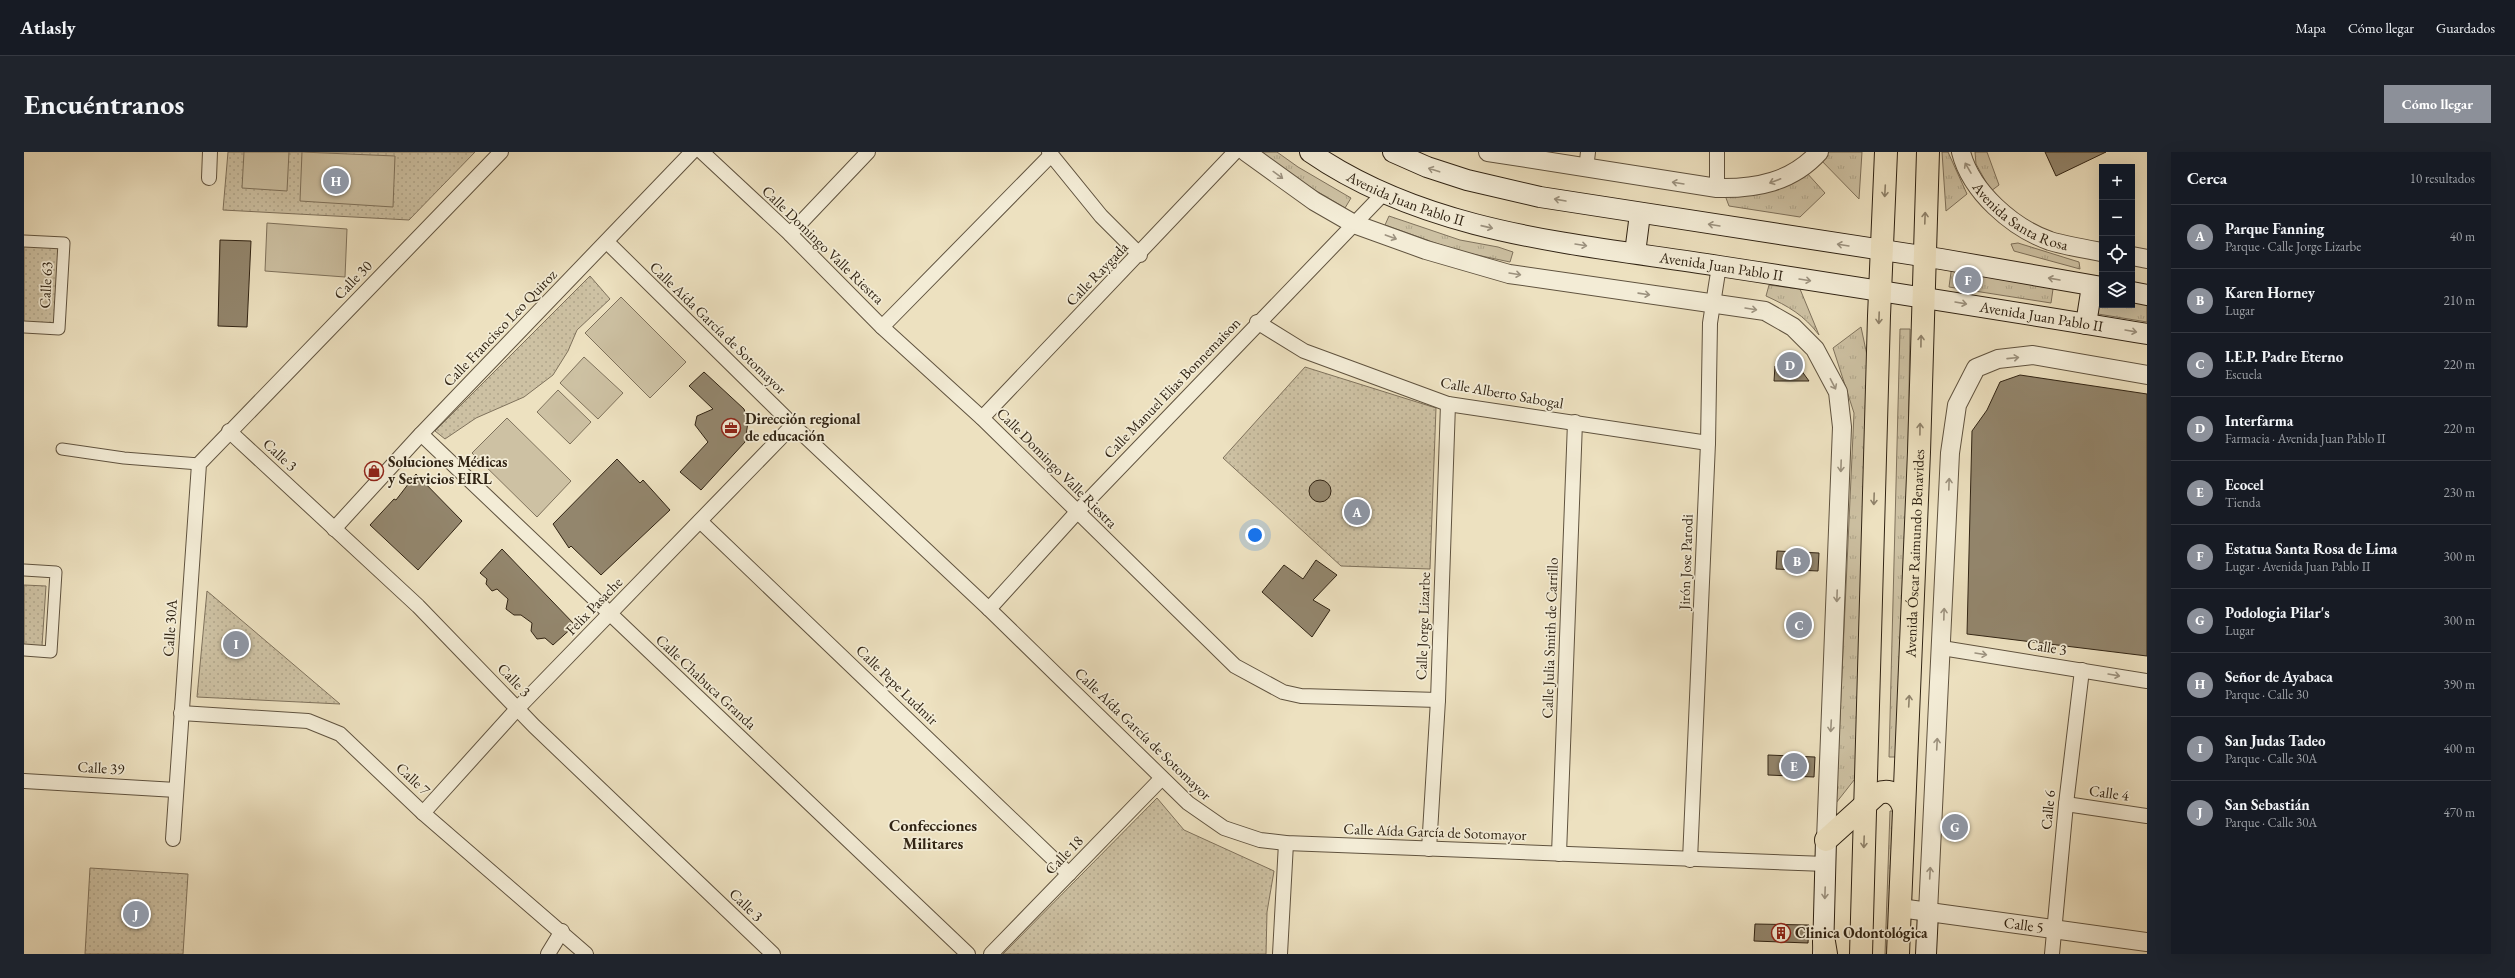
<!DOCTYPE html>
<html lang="es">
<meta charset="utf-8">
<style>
body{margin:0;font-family:"EB Garamond",serif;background:#20242c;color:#f1f3f6}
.controls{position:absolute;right:12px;top:12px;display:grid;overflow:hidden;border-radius:0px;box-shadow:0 4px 16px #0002}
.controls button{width:36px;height:36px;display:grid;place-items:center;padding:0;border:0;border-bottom:1px solid #363941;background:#171b24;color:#f1f3f6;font:20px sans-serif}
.you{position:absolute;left:1231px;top:383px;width:14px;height:14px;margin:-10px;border:3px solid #fff;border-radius:50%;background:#1a73e8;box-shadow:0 0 0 6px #1a73e833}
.badge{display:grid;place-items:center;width:26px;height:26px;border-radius:50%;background:#8c9099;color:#fff;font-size:13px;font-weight:700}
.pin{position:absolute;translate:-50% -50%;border:2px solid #fff;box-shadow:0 1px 4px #0006}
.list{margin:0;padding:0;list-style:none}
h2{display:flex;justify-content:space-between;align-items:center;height:52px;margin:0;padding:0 16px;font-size:17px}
h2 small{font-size:13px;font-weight:400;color:#9ea1a6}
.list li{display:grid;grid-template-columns:26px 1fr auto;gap:12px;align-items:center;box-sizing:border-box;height:64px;padding:0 16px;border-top:1px solid #363941}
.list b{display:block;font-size:15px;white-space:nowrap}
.list p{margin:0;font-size:13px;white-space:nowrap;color:#9ea1a6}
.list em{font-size:13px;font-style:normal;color:#9ea1a6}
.icon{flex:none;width:22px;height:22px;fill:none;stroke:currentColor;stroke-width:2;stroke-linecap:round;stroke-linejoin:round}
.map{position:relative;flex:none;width:2123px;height:802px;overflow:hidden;border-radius:0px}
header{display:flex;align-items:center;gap:24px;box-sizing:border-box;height:56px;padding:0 20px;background:#171b24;border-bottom:1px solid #363941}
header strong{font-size:19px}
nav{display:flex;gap:22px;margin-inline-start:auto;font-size:14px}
.intro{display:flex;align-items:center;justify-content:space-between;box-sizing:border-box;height:96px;padding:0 24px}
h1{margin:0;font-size:28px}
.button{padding:10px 18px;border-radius:0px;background:#8c9099;color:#fff;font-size:14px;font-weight:700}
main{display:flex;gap:24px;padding:0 24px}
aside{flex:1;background:#171b24;border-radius:0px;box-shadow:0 4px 16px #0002}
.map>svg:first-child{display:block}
.grass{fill:url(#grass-tufts);stroke:#7f725c}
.park{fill:url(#park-dots);stroke:#7f725c}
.garden{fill:#cdc1a3;stroke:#7f725c}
.building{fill:#93866d;stroke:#312414}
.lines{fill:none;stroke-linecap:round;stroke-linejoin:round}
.pedestrian-casing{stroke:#60533f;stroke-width:13}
.minor-casing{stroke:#60533f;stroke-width:16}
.tertiary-casing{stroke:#60533f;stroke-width:20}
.secondary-casing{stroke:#312414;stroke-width:22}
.primary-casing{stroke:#312414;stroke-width:24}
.pedestrian{stroke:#f3ecd6;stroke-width:11}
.minor{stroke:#f3ecd6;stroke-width:14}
.tertiary{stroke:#f3ecd6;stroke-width:18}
.secondary{stroke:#f3ecd6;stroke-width:20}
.primary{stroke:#ede1c0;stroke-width:22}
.oneway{stroke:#9c927f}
.oneway2{stroke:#8f826a}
.labels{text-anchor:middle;stroke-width:3.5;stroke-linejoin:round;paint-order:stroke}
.street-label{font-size:15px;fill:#312414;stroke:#f3ecd6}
.poi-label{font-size:15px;font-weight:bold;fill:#312414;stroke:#f3ecd6;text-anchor:start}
.neighbourhood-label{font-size:16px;font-weight:bold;fill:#312414;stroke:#f3ecd6}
</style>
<header>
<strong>Atlasly</strong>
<nav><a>Mapa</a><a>Cómo llegar</a><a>Guardados</a></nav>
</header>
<div class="intro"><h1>Encuéntranos</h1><a class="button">Cómo llegar</a></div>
<main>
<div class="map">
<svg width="2123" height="802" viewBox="0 0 2123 802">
<defs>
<pattern id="grass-tufts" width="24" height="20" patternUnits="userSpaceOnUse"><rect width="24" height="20" fill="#cdc1a3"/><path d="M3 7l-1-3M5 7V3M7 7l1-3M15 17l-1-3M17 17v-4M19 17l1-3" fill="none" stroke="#b0a68b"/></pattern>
<pattern id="park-dots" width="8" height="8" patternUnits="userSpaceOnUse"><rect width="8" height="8" fill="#cdc1a3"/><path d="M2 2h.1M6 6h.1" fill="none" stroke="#b0a68b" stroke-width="1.8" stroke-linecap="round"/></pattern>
</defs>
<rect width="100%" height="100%" fill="#ede1c0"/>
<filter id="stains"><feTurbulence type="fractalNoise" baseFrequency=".005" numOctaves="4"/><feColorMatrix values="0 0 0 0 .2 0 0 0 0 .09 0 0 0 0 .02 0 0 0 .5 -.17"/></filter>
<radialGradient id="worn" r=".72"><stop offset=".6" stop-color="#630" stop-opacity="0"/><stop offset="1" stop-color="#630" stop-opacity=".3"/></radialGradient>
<g class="grass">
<polygon points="1236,0 1253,0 1274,15 1327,46 1321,56 1269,25"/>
<polygon points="1797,0 1838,0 1835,47 1792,3"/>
<polygon points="1918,0 1924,0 1943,42 1922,59"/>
<polygon points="1951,0 1963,0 1975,33 1967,39 1952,12"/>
<polygon points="1782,20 1801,41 1776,65 1705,54 1699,38"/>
<polygon points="1365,64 1436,88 1474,95 1489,100 1486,110 1434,99 1361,73"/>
<polygon points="1994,91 2055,110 2056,117 1990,99 1987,92"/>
<polygon points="1928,113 2030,130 2027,151 1925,135"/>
<path d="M1745,133L1776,137L1795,183C1780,163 1764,154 1742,144Z"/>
<polygon points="2077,140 2078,153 2108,153 2108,145 2123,147 2123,170 2074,162"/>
<polygon points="1837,175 1844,208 1834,623 1812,651 1830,261 1809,196"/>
<polygon points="1876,177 1886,177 1879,605 1865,605"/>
<polygon points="1866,659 1876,659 1870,802 1861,802"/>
</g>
<g class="park">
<polygon points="204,0 451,0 385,68 199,58"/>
<polygon points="0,91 35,92 32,177 0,176"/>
<polygon points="566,124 586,147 553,178 544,199 529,223 500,245 452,266 421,287 411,279"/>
<polygon points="1281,215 1412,256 1406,417 1317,414 1199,306"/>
<polygon points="0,433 22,434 18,494 0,493"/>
<polygon points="183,439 316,552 173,545"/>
<polygon points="1133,646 1160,678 1250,719 1243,760 1242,802 979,802"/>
<polygon points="66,716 164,722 159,802 61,802"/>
</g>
<g class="garden">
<polygon points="220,0 265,0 263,39 218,36"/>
<polygon points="278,0 371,4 369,55 276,49"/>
<polygon points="243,71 323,77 321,125 241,119"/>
<polygon points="597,145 662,210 626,246 561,181"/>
<polygon points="560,205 599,241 574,267 536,231"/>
<polygon points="534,238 567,270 546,292 513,260"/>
<polygon points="483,266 547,329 513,365 448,301"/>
</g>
<g class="building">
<polygon points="2021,0 2082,0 2032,24"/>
<polygon points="196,88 227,89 223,175 194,174"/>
<polygon points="1766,203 1785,229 1750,229 1751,214"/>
<polygon points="680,220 720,257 724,270 721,290 677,338 656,320 684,290 671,273 673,264 689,257 665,234"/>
<polygon points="1996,223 2123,242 2123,504 1943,482 1948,279 1963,258 1976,230"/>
<polygon points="593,307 616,331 619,328 646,358 577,423 547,394 545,396 529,372"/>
<polygon points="392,322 438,369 394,418 346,373 370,347 372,348"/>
<circle cx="1296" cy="339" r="11"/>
<polygon points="478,397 551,473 529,493 521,486 513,487 507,479 508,471 497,463 490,463 482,457 484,447 473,437 468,439 462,432 463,427 456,421"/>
<polygon points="1753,399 1795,401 1794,419 1752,417"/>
<polygon points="1292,408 1313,423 1289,448 1306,458 1288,485 1238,440 1260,413 1279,427"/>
<polygon points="1744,603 1791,605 1790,625 1744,623"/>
<polygon points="1731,772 1785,773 1784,791 1730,789"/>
</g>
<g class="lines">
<g class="pedestrian-casing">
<g id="pedestrian">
<polyline points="0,89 40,91 35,177 0,175"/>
<polyline points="38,297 100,306 175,312"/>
<polyline points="0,418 32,420 27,500 0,498"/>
</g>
</g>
<g class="minor-casing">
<g id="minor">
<polyline points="678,0 766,82 858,175 958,266 1211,514 1259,540 1277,544 1414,548"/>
<polyline points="1025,0 1077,64 1116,103"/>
<polyline points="1562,17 1564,0"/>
<polyline points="185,26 186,0"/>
<polyline points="1693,36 1693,0"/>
<polyline points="766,82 844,0"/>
<polyline points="583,90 769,273 965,457 1164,651 1200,676 1236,688 1262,691 1802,712"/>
<polyline points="1233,170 1280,199 1424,252 1684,291"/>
<polyline points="858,175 1027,3"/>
<polyline points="958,266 1211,0"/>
<polyline points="205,279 394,454 510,574 749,802"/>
<polyline points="397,282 944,802"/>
<polyline points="676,369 1045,722"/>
<polyline points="310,377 397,282 668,0"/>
<polyline points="965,457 1053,360 1359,42"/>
<polyline points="1918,496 2123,529"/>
<polyline points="157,561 284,569 316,582 399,661 562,802"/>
<polyline points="0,629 152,638"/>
<polyline points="2042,652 2123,664"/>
<polyline points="399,661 493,557 769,273"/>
<polyline points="149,687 175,312 477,0"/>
<polyline points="1405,697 1414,548 1424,252"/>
<polyline points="1535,702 1551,270"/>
<polyline points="1666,708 1684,291 1686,171 1695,114"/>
<polyline points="524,802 538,779"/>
<polyline points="967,802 1137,627"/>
<polyline points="1256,802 1262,691"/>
<polyline points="2028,802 2042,652 2058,518"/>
</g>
</g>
<g class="tertiary-casing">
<g id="tertiary">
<polyline points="1222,0 1290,49 1330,72 1402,98 1485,122 1741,159 1769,175 1791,197 1814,240 1818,275 1802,688"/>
<path d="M1464,0L1693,36C1732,37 1768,30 1795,0"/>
<path id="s1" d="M1937,0C1947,40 1989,76 2026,89C2043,94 2061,97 2078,100"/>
<polyline points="2108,104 2123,107"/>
<path id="s2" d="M1876,756L2123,790"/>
<polyline points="1904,760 1926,301 1933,253 1952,216 1974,207 2009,203 2123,223"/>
</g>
</g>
<g class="secondary-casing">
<g id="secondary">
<path id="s3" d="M1286,0C1406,83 1556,92 1695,114C1838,136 1981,158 2123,182"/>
<polyline points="1369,0 1403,15 1443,28 1516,45 1917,107 2078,135"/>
<polyline points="1611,101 1616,62"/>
<polyline points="2108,140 2123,143"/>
<polyline points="2062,172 2068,134"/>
<polyline points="1799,802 1802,688"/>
<polyline points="1902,802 1904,760"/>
</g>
</g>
<g class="primary-casing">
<g id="primary">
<path d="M1802,688L1853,642C1866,636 1876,643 1880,657"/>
<polyline points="1800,790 1802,802"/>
<polyline points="1837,802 1855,164 1862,0"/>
<path id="s4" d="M1874,802L1895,300L1904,0"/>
</g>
</g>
<use href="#pedestrian" class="pedestrian"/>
<use href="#minor" class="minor"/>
<use href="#tertiary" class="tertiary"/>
<use href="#secondary" class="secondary"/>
<use href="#primary" class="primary"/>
</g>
<defs><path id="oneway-shaft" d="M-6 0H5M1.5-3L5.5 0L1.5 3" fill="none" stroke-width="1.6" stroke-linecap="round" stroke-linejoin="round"/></defs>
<g class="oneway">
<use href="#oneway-shaft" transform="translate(1944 16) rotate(-120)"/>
<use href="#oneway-shaft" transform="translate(1410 18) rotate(-162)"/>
<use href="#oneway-shaft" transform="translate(1254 23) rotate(36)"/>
<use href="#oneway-shaft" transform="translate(1751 29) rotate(159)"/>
<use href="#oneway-shaft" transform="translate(1654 31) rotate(-171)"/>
<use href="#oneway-shaft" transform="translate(1536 48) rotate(-170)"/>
<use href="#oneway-shaft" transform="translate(1690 73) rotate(-171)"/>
<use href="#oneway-shaft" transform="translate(1463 75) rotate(13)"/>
<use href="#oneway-shaft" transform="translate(1367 85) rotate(20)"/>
<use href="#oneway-shaft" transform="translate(1557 93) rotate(9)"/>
<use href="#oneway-shaft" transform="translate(1819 93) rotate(-171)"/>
<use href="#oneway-shaft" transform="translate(1491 122) rotate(9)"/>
<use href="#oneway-shaft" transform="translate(2030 127) rotate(-170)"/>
<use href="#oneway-shaft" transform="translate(1781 128) rotate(9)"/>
<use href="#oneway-shaft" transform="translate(1620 142) rotate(8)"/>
<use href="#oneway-shaft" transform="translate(1937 151) rotate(10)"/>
<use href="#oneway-shaft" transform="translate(1727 157) rotate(9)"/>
<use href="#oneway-shaft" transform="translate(2107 179) rotate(10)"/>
<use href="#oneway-shaft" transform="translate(1989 206) rotate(-6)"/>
<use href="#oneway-shaft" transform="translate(1809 232) rotate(63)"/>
<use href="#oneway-shaft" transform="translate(1817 314) rotate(92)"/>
<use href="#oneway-shaft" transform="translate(1925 332) rotate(-88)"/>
<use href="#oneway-shaft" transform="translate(1813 444) rotate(92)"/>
<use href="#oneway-shaft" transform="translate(1920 462) rotate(-88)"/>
<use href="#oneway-shaft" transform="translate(1957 502) rotate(9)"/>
<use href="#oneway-shaft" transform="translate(2090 523) rotate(10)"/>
<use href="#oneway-shaft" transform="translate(1807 574) rotate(93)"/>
<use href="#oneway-shaft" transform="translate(1913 592) rotate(-87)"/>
<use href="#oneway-shaft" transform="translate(1906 721) rotate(-87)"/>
<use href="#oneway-shaft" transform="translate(1801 741) rotate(92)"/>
</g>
<g class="oneway2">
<use href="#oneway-shaft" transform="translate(1861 39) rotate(93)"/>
<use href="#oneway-shaft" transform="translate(1901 66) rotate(-88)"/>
<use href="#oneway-shaft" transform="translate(1855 166) rotate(92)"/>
<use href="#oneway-shaft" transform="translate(1897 189) rotate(-89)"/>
<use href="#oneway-shaft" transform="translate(1896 277) rotate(-89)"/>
<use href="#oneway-shaft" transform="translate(1850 347) rotate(92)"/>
<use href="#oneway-shaft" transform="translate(1885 549) rotate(-87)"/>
<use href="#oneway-shaft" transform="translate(1840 690) rotate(92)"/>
</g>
<defs>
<g id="office-ring" transform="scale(1)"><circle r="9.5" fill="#f3ecd6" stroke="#8f2418" stroke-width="1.5"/><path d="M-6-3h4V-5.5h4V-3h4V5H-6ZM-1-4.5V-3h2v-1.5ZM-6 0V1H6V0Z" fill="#8f2418"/></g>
<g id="shop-ring" transform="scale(1)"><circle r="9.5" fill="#f3ecd6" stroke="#8f2418" stroke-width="1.5"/><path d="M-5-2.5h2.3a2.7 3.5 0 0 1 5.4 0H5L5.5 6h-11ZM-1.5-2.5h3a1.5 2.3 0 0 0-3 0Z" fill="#8f2418"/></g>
<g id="building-ring" transform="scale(1)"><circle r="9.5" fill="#f3ecd6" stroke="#8f2418" stroke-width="1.5"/><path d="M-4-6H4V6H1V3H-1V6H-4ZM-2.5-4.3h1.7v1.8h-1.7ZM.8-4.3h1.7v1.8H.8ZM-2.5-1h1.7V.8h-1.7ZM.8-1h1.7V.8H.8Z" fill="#8f2418"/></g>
</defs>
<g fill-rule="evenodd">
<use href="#office-ring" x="707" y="276"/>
<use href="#shop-ring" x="350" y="319"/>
<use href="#building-ring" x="1757" y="781"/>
</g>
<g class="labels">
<g class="street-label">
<text dy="5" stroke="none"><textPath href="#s3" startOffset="107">Avenida Juan Pablo II</textPath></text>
<text dy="5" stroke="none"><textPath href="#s1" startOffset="92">Avenida Santa Rosa</textPath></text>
<text transform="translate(799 93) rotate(44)" y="5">Calle Domingo Valle Riestra</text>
<text dy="5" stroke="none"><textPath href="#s3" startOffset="431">Avenida Juan Pablo II</textPath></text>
<text transform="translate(1073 122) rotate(-46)" y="5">Calle Raygada</text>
<text transform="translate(329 128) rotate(-46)" y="5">Calle 30</text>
<text transform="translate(22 133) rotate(-87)" y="5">Calle 63</text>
<text dy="5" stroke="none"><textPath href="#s3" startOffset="755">Avenida Juan Pablo II</textPath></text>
<text transform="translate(476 176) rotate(-46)" y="5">Calle Francisco Leo Quiroz</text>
<text transform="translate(694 176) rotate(44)" y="5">Calle Aída García de Sotomayor</text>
<text transform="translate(1148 236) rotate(-46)" y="5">Calle Manuel Elias Bonnemaison</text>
<text transform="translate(1478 241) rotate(10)" y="5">Calle Alberto Sabogal</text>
<text transform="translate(256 303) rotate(43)" y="5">Calle 3</text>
<text transform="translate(1033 316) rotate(45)" y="5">Calle Domingo Valle Riestra</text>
<text dy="5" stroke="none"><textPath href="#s4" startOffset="401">Avenida Óscar Raimundo Benavides</textPath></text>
<text transform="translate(1662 410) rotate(-88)" y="5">Jirón Jose Parodi</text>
<text transform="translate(570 454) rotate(-46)" y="5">Felix Pasache</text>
<text transform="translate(1399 474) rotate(-88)" y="5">Calle Jorge Lizarbe</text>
<text transform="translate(146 476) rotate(-86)" y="5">Calle 30A</text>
<text transform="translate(1526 486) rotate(-88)" y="5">Calle Julia Smith de Carrillo</text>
<text transform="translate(2023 495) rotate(9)" y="5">Calle 3</text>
<text transform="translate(490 528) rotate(46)" y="5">Calle 3</text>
<text transform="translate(682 530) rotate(43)" y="5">Calle Chabuca Granda</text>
<text transform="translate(873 533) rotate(44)" y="5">Calle Pepe Ludmir</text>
<text transform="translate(1119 582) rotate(44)" y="5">Calle Aída García de Sotomayor</text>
<text transform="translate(77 616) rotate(3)" y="5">Calle 39</text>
<text transform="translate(389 627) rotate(43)" y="5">Calle 7</text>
<text transform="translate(2085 641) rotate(8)" y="5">Calle 4</text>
<text transform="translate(2024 658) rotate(-84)" y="5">Calle 6</text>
<text transform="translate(1411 680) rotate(2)" y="5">Calle Aída García de Sotomayor</text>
<text transform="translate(1040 703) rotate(-46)" y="5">Calle 18</text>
<text transform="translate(722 753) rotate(44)" y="5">Calle 3</text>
<text dy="5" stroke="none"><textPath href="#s2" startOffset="125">Calle 5</textPath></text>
</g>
<g class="poi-label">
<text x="721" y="272">Dirección regional<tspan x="721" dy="17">de educación</tspan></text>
<text x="364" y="315">Soluciones Médicas<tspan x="364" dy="17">y Servicios EIRL</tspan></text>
<text x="1771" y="786">Clinica Odontológica</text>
</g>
<g class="neighbourhood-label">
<text x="909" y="679">Confecciones<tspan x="909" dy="18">Militares</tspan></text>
</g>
</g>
<rect width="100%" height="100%" filter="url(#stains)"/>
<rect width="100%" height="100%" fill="url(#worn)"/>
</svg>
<div class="controls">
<button>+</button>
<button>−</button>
<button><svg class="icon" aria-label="locate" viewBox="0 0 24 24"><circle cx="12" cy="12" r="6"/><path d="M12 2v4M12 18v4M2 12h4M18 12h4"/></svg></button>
<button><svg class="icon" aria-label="layers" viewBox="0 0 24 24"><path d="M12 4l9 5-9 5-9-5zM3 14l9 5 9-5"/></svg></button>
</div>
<div class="you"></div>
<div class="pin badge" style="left:1333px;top:360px">A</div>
<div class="pin badge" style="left:1773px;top:409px">B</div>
<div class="pin badge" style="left:1775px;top:473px">C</div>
<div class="pin badge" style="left:1766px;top:213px">D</div>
<div class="pin badge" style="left:1770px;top:614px">E</div>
<div class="pin badge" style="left:1944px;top:128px">F</div>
<div class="pin badge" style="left:1931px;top:675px">G</div>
<div class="pin badge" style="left:312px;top:29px">H</div>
<div class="pin badge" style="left:212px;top:492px">I</div>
<div class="pin badge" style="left:112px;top:762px">J</div>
</div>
<aside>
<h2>Cerca<small>10 resultados</small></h2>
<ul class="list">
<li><span class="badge">A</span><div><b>Parque Fanning</b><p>Parque · Calle Jorge Lizarbe</p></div><em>40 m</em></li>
<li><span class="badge">B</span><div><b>Karen Horney</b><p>Lugar</p></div><em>210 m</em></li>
<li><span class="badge">C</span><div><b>I.E.P. Padre Eterno</b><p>Escuela</p></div><em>220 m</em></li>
<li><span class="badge">D</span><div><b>Interfarma</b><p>Farmacia · Avenida Juan Pablo II</p></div><em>220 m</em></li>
<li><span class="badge">E</span><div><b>Ecocel</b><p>Tienda</p></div><em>230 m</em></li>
<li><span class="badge">F</span><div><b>Estatua Santa Rosa de Lima</b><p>Lugar · Avenida Juan Pablo II</p></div><em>300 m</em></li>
<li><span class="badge">G</span><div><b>Podologia Pilar's</b><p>Lugar</p></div><em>300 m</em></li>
<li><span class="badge">H</span><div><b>Señor de Ayabaca</b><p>Parque · Calle 30</p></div><em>390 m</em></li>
<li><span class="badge">I</span><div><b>San Judas Tadeo</b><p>Parque · Calle 30A</p></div><em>400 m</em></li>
<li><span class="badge">J</span><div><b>San Sebastián</b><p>Parque · Calle 30A</p></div><em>470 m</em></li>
</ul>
</aside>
</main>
